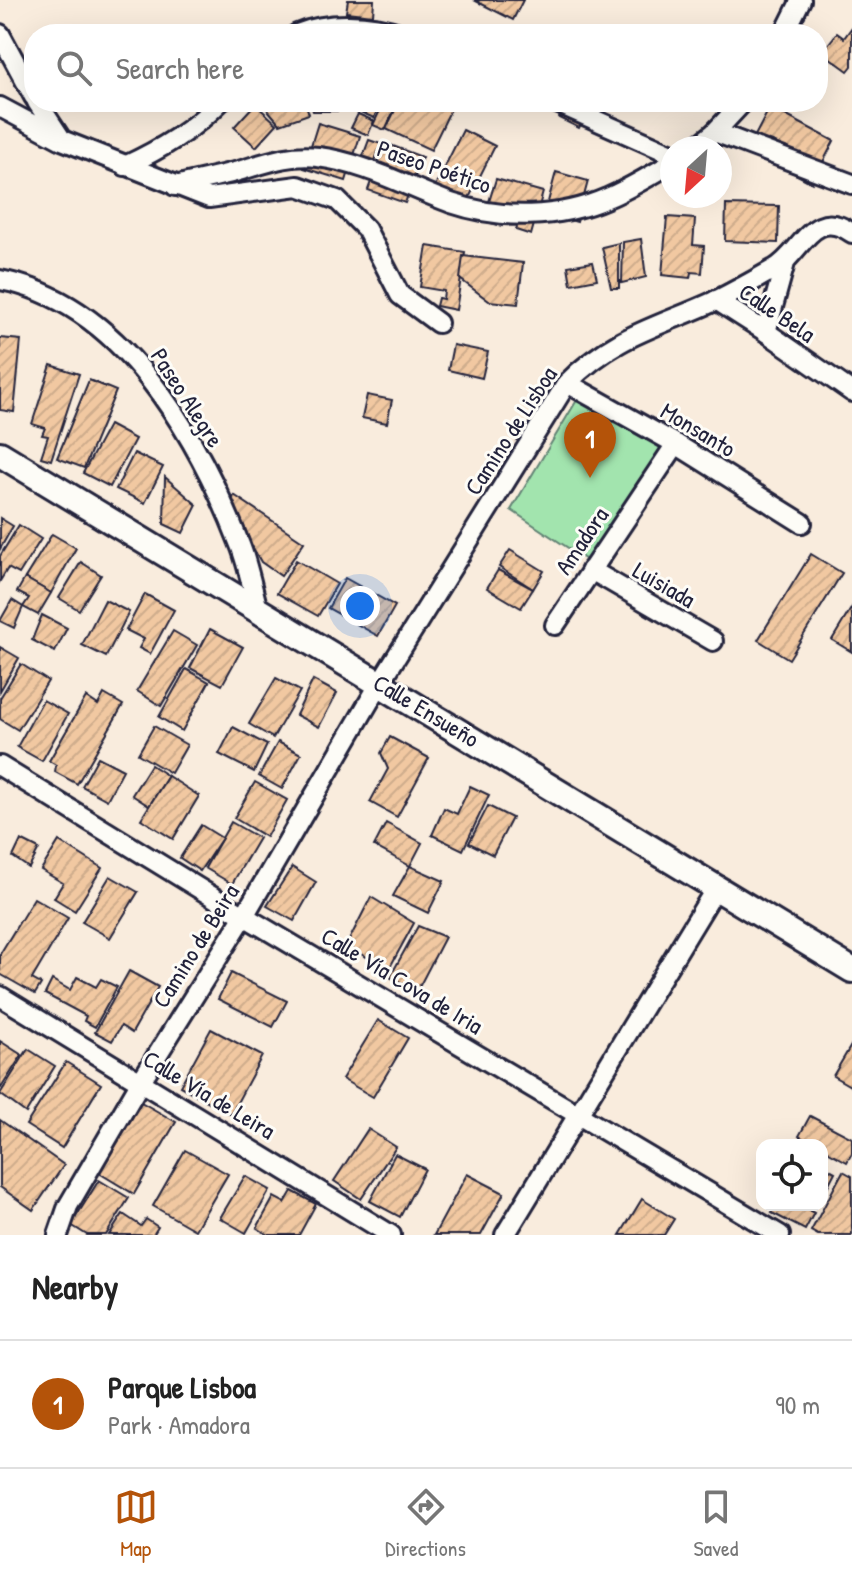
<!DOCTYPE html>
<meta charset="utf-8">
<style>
body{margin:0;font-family:"Patrick Hand",sans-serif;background:#f6f6f6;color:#222}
.controls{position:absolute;right:24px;bottom:24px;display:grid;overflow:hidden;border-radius:16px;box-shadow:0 8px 32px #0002}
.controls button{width:72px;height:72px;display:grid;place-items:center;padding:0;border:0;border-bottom:2px solid #e0e0e0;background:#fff;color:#222;font:40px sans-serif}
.compass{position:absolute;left:660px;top:136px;width:72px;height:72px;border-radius:50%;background:#fff;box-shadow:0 8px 32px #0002;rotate:206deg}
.you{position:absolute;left:360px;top:606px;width:28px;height:28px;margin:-20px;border:6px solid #fff;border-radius:50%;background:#1a73e8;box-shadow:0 0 0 12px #1a73e833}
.badge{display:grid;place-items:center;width:52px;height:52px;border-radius:50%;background:#b45309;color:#fff;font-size:26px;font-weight:700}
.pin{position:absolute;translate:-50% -66px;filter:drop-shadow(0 2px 4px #0008)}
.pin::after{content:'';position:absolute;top:42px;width:28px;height:24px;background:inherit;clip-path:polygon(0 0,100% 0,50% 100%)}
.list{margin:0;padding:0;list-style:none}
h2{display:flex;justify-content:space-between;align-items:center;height:104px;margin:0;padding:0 32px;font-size:34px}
h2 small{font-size:26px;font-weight:400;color:#767676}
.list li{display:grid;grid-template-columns:52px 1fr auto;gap:24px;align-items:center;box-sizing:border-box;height:128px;padding:0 32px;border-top:2px solid #e0e0e0}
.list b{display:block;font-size:30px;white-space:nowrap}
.list p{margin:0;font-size:26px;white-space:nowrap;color:#767676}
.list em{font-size:26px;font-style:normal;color:#767676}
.icon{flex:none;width:44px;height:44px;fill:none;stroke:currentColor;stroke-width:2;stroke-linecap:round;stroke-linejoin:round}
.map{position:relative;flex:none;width:852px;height:1235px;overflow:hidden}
.search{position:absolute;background:#fff;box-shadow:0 8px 32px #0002;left:24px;right:24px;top:24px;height:88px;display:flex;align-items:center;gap:20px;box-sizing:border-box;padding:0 28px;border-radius:32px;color:#767676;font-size:30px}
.sheet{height:232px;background:#fff}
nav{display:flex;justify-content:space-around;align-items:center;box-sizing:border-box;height:112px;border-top:2px solid #e0e0e0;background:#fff;font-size:22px;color:#767676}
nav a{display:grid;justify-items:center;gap:4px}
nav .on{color:#b45309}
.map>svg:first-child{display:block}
.green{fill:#a2e4ae;stroke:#628374;stroke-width:2}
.building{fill:url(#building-hatch);stroke:#22223b;stroke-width:2}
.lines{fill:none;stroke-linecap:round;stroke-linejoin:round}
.minor-casing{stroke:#22223b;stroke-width:24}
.tertiary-casing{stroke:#22223b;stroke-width:30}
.minor{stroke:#fdfcf7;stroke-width:18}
.tertiary{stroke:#fdfcf7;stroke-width:24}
.labels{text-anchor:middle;stroke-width:6;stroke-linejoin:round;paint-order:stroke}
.street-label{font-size:24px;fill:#22223b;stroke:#fdfcf7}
</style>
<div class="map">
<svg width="852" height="1235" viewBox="0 0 852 1235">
<defs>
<pattern id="building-hatch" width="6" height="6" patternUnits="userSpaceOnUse" patternTransform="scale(2)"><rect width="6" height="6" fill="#f1c8a1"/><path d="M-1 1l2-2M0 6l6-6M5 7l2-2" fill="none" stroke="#ceac8c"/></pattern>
</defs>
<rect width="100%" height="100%" fill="#f9ecdd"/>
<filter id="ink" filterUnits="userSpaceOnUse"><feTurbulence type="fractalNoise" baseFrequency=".0125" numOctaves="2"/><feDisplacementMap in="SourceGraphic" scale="16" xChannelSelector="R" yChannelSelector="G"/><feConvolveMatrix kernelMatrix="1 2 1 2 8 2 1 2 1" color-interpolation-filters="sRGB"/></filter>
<g filter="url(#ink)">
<polygon class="green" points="580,395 669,446 594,565 511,510"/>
<g class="building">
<polygon points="348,0 374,0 373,15 346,12"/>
<polygon points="474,0 523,0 513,20"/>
<polygon points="422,23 440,32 440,34 416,34"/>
<polygon points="852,27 852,66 848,71 822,52 837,33 844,38"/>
<polygon points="261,102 305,102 309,114 280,124"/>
<polygon points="310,102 344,102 344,111 313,111"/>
<polygon points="346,102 381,102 374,118 344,105"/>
<polygon points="384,102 398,102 385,130 373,125"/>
<polygon points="399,102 436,102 451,109 431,150 386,129"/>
<polygon points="566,102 592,102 579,128 559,118"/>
<polygon points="255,104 277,124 256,147 234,127"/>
<polygon points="770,107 834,141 812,183 748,149"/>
<polygon points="358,114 374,121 368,135 351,128"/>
<polygon points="318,123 360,136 346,181 304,168"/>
<polygon points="463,130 495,146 461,214 429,198"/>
<polygon points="369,140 381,144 372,169 360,164"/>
<polygon points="385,143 422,157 405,203 368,190"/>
<polygon points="556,172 588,181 577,222 545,213"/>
<polygon points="496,179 543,192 531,235 516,230 519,220 505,216 502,226 483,221"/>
<polygon points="726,205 779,206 778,243 725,241"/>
<polygon points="667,217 695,219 693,245 704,246 702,273 691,272 690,278 662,275"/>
<polygon points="641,239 646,277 622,283 623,242"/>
<polygon points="619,243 619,288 611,288 602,247"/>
<polygon points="427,246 465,252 456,310 436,306 438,298 443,299 444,291 420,287"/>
<polygon points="463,256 523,263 518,304 489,301 460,279"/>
<polygon points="593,262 597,279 571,284 568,266"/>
<polygon points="0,338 21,340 14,412 0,410"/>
<polygon points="453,345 488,352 482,378 448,370"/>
<polygon points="51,365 79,374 51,460 41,457 48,436 42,435 45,428 32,424"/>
<polygon points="89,380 116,391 84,468 57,458"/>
<polygon points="367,395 392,400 387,423 362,418"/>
<polygon points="109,425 135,439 110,487 83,473"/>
<polygon points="134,453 163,467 145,503 116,489"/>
<polygon points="165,477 197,505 183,533 164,524"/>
<polygon points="234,495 304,542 281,576 261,562 230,507"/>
<polygon points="0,518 13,526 0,549"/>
<polygon points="19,525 41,539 19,574 8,568 0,581 0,556"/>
<polygon points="52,534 76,548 51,593 25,578"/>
<polygon points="510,550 544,571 533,589 499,567"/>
<polygon points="811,554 842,573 789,659 758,640"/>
<polygon points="296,560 337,584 318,616 277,593"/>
<polygon points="81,562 101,575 79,610 59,598"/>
<polygon points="498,570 533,589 521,608 487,588"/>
<polygon points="25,578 51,593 38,615 23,607 29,598 17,592"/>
<polygon points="345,578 395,606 378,636 328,608"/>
<polygon points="145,594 174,610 150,654 139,648 144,639 126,630"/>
<polygon points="12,600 23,607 14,628 0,621"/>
<polygon points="105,600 129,612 106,657 82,645"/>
<polygon points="852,607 852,652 832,640"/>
<polygon points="42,615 67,628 55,652 32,640"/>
<polygon points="210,629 243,647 222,685 190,668"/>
<polygon points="173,631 197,645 161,706 137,691"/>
<polygon points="0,647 19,658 0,691"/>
<polygon points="21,664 48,681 18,730 0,719 0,698"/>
<polygon points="186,669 209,682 182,731 159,717"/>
<polygon points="276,678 300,691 273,738 249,724"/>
<polygon points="313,680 337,693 319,727 296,715"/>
<polygon points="104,694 123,705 77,784 55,772 56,765 49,761 86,697 98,705"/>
<polygon points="43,700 68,714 42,761 17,747"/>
<polygon points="154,726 187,745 171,773 138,754"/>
<polygon points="233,727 267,745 254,772 219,754"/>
<polygon points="390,737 429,758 397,817 370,802 388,769 381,753"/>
<polygon points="278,742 301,754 282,789 259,776"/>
<polygon points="98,757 123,770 107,800 82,786"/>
<polygon points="151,765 168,776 149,806 132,795"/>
<polygon points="168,776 199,796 173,839 141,819"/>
<polygon points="255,782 287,800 266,837 234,818"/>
<polygon points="470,786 489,795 463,850 432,835 444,808 457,814"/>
<polygon points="488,806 512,818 493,855 469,843"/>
<polygon points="231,822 259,838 232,884 205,868"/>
<polygon points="386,823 422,843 410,866 374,846"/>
<polygon points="201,825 222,838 200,871 180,858"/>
<polygon points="21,840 39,849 29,868 13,857"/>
<polygon points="59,841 102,868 75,911 54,898 63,883 41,870"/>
<polygon points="410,866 444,881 428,913 393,896"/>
<polygon points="292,867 316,882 294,921 267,906"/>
<polygon points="110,876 138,892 110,938 82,922"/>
<polygon points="371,897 414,923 389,969 346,946"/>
<polygon points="34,898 68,918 32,979 41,984 35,994 0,974 0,954"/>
<polygon points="418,926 445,937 417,991 390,977"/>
<polygon points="129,971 158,987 132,1033 121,1026 112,1041 95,1032"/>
<polygon points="231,973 287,1001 273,1027 218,999"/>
<polygon points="77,977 96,987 101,979 117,987 95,1027 84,1021 86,1016 45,994 52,980 70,990"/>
<polygon points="378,1020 408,1038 373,1097 342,1079"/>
<polygon points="211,1029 262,1056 231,1114 180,1086"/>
<polygon points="0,1041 22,1055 1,1088 0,1087"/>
<polygon points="852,1044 852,1087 833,1076"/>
<polygon points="28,1049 55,1066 26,1113 0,1094"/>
<polygon points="66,1062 101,1084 62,1148 26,1125"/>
<polygon points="141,1102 176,1122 134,1194 99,1173"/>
<polygon points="810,1116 852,1138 852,1153 847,1162 822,1148 822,1145 815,1145 799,1136"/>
<polygon points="0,1120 64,1165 33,1210 0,1187"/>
<polygon points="368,1129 396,1147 361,1199 334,1181"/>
<polygon points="185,1150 228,1174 195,1230 153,1206"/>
<polygon points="395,1154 425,1169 400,1217 370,1201"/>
<polygon points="822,1165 835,1172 822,1197"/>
<polygon points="843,1171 852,1176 852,1235 818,1235 811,1231"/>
<polygon points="467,1174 504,1193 481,1235 434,1235"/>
<polygon points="245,1176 270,1190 246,1233 220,1218"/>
<polygon points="99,1180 129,1198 106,1235 87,1235 71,1225"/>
<polygon points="292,1191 316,1204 299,1235 269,1235 257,1228 274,1197 285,1203"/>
<polygon points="642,1199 674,1219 664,1235 620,1235"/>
<polygon points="777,1205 799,1205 814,1213 805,1230 772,1213"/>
<polygon points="123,1214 141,1226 146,1219 158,1227 153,1235 109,1235"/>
</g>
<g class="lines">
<g class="minor-casing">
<g id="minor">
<polyline points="0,34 34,97"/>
<path d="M297,34C328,21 370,23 402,34"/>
<polyline points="784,34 801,0"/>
<polyline points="37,102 60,137"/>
<polyline points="555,102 672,154"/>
<polyline points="0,107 62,140 209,198 298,186 337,200 366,229 400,295 438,323"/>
<polyline points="715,132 743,102"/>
<polyline points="695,148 715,132 852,184"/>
<path d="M125,166C161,149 192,131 220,102"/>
<path d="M175,186C195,181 215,177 235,172C263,164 289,153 318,157C366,163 407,187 451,203C501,220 559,219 607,198C629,189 651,175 672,163"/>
<path d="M0,280C123,302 199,439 240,545C248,565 252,588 258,609"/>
<polyline points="716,300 766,332 852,392"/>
<polyline points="766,332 785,263"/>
<polyline points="567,383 676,444 802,523"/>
<polyline points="591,570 713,641"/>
<polyline points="555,625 676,444"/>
<polyline points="0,766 244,916 780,1235"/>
<polyline points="0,996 391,1235"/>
<path d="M58,1235L68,1206L141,1081L244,916L380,683L567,383C615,335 656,328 715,301C735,291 755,280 774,269C802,254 812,205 852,233"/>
<polyline points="505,1235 716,888"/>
</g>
</g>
<g class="tertiary-casing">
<polyline id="tertiary" points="0,454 852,970"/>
</g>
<use href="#minor" class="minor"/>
<use href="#tertiary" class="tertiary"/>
</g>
</g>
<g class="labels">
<g class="street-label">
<text transform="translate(434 167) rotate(19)" y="8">Paseo Poético</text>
<text transform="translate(777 313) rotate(34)" y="8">Calle Bela</text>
<text transform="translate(187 398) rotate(57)" y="8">Paseo Alegre</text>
<text transform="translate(698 430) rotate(31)" y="8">Monsanto</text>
<text transform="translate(511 431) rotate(-57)" y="8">Camino de Lisboa</text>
<text transform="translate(582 541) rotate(-56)" y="8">Amadora</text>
<text transform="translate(664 585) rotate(30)" y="8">Luisiada</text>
<text transform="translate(426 711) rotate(31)" y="8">Calle Ensueño</text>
<text transform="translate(196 946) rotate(-58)" y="8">Camino de Beira</text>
<text transform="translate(402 981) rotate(31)" y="8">Calle Vía Cova de Iria</text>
<text transform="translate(209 1095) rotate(31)" y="8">Calle Vía de Leira</text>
</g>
</g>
</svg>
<div class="controls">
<button><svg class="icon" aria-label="locate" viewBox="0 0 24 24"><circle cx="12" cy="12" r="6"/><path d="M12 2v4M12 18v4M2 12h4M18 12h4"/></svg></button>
</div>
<svg class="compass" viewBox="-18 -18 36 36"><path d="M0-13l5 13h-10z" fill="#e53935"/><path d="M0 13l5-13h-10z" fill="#767676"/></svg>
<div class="you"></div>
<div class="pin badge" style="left:590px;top:478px">1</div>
<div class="search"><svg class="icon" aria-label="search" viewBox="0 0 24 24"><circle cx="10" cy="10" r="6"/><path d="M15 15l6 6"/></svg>Search here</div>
</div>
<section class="sheet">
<h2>Nearby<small></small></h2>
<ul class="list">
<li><span class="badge">1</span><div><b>Parque Lisboa</b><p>Park · Amadora</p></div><em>90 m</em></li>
</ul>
</section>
<nav>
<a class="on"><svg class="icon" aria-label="map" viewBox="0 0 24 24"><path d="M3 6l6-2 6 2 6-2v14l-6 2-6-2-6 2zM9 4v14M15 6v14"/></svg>Map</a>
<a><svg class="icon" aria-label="directions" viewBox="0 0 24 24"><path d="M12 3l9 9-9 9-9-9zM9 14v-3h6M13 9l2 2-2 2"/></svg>Directions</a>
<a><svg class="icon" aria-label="saved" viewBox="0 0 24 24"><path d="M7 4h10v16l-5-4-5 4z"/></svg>Saved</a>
</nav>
